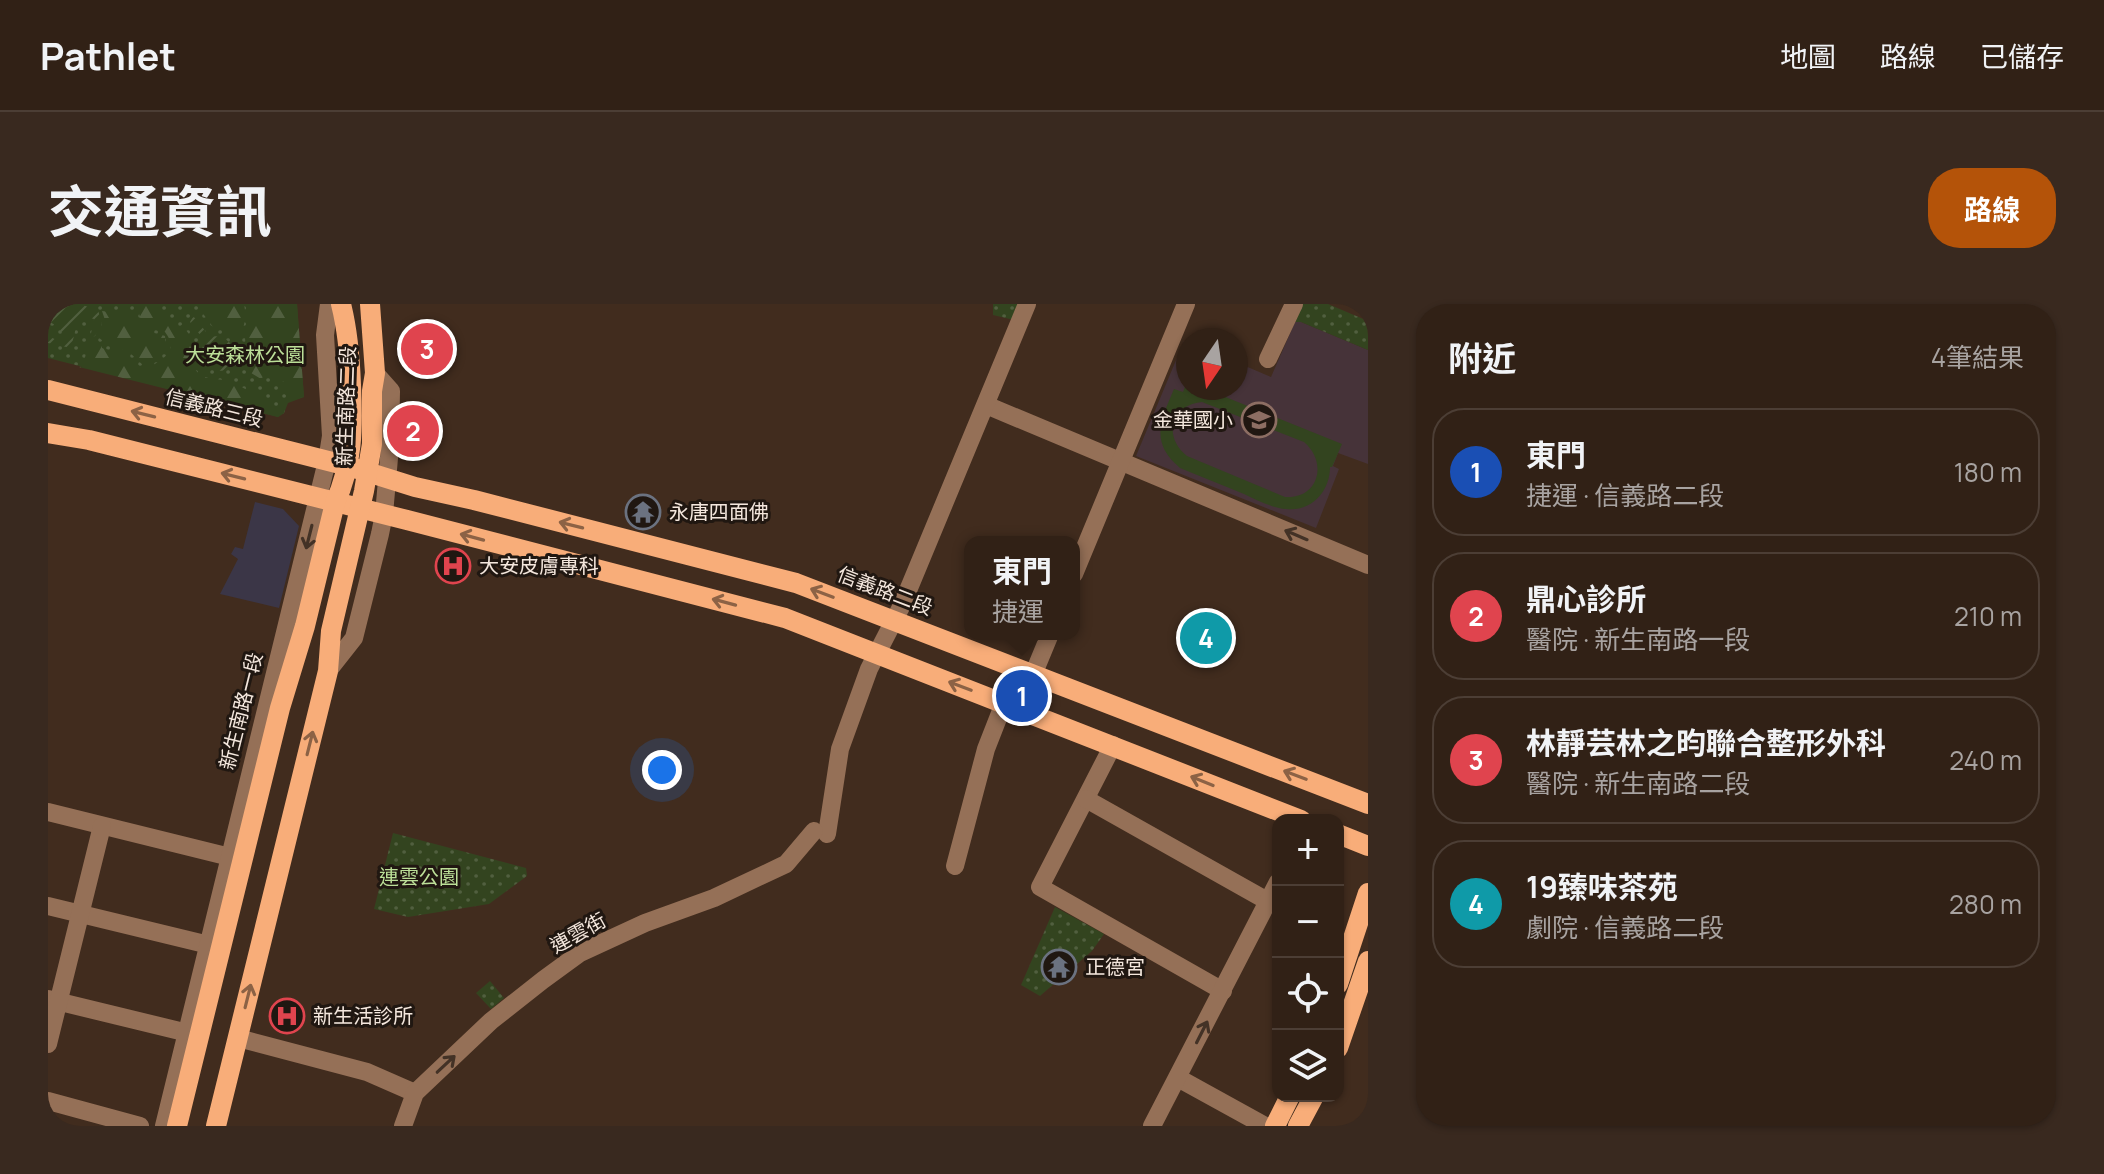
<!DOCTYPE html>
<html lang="zh-TW">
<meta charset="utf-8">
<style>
body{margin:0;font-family:Manrope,"Noto Sans TC",sans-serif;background:#39291f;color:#f1f3f6}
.controls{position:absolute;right:24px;bottom:24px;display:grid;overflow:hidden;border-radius:16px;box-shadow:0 2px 6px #0004}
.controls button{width:72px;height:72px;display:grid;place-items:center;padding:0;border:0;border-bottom:2px solid #4c3e35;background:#312116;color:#f1f3f6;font:40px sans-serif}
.compass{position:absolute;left:1128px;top:24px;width:72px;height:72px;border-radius:50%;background:#312116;box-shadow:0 2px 6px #0004;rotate:193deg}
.you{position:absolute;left:614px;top:466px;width:28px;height:28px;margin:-20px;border:6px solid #fff;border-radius:50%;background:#1a73e8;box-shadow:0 0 0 12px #1a73e833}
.badge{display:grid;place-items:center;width:52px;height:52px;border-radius:50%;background:#b45309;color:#fff;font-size:26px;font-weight:700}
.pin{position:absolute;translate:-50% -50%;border:4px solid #fff;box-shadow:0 2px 8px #0006}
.popup{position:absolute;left:916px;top:232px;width:116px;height:104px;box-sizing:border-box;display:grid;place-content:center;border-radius:16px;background:#312116;filter:drop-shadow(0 2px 6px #0005);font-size:26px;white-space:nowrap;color:#a8a3a1}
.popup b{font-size:30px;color:#f1f3f6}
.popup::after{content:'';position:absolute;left:50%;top:100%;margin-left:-16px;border:16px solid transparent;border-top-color:#312116}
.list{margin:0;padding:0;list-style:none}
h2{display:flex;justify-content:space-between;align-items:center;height:104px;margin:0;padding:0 32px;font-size:34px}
h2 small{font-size:26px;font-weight:400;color:#a8a3a1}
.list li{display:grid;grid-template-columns:52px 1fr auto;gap:24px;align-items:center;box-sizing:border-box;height:128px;margin:0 16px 16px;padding:0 16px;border:2px solid #4c3e35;border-radius:32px}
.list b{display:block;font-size:30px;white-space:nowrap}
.list p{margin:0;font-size:26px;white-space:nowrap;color:#a8a3a1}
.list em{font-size:26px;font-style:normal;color:#a8a3a1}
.icon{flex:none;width:44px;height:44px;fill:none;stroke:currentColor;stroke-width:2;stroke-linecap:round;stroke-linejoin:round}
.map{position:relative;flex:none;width:1320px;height:822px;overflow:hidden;border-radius:32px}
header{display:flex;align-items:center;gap:48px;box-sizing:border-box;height:112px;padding:0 40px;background:#312116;border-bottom:2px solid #4c3e35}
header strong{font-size:38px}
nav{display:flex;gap:44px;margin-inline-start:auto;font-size:28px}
.intro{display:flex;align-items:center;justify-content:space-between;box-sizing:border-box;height:192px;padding:0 48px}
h1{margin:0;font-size:56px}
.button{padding:20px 36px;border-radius:32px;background:#b45309;color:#fff;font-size:28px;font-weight:700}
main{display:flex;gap:48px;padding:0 48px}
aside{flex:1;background:#312116;border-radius:32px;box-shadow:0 2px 6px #0004}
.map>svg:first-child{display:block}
.commercial{fill:#3b3647}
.education{fill:#463339}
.grass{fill:url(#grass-dots)}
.forest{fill:url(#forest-firs)}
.garden{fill:url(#garden-furrows)}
.pitch{fill:#33441f;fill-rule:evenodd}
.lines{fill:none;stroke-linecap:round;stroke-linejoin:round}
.minor{stroke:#957057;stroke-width:18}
.major{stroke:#f8ad79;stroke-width:20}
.oneway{stroke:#8c6245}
.oneway2{stroke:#433226}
.labels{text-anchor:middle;stroke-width:6;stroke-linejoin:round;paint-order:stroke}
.park-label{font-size:20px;fill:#bcdf98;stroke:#201711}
.street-label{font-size:20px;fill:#f4e7dd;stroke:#201711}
.poi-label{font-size:20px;fill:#f4e7dd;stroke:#201711;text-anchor:start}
</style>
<header>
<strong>Pathlet</strong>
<nav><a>地圖</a><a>路線</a><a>已儲存</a></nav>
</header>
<div class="intro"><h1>交通資訊</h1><a class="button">路線</a></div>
<main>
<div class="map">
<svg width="1320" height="822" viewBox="0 0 1320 822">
<defs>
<pattern id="grass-dots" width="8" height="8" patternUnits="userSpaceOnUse" patternTransform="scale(2)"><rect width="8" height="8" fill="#33441f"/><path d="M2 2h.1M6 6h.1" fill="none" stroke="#515f3f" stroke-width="1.8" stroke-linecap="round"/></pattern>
<pattern id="forest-firs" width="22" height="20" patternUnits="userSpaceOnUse" patternTransform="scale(2)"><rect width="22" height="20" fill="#33441f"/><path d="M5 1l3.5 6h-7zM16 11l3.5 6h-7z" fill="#515f3f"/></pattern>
<pattern id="garden-furrows" width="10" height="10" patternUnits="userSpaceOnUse" patternTransform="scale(2)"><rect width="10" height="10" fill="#33441f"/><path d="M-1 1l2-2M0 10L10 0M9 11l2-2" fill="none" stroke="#515f3f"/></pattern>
</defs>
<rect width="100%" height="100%" fill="#412c1e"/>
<polygon class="commercial" points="207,198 235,205 251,222 231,304 172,290 190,255 183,250 187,243 195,245"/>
<polygon class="education" points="1247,18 1253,18 1320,46 1320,160 1290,149 1285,162 1291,165 1268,224 1088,152 1136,37 1140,38 1140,84 1188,84 1188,58 1223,73"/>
<g class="grass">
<polygon points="0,0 249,0 256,93 240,99 236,109 230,113 0,54"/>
<polygon points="945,0 973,0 966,16 945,11"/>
<polygon points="1255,0 1280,0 1320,17 1320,46 1253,18 1247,18"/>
<polygon points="345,529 478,564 479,572 441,600 360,613 326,605"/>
<polygon points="1007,603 1056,630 1044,647 992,692 973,681"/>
<polygon points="442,677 456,694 443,705 428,689"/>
</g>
<g class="forest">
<path d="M98,0H109L129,24L134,21L147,38L145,47L150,61L146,64C155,76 163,74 176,76C187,78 198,86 208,91L207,93L220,99L223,106L227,108L234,99L238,102L236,109L230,113L31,63L35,62L41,37L47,34L54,41V44L76,50L94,64L98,65C114,56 132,47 117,28C97,23 95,27 90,5Z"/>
<polygon points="155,0 196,0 198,12 194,29 187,32 177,24 165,23 153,7 157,3"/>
<path d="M201,0H249L256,93L245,96L237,90L240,80L219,69L213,75L195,64C204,47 197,47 197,32C197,21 203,12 201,0Z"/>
<path d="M54,7L69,9L85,7C93,31 96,25 117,32L118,43L116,41L108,51L110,53L96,62L81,48L67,43V40L55,37L50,33L58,19Z"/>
</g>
<g class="garden">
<polygon points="31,0 50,6 54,20 47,32 42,34 46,15 31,11 23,44 0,39 0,33 17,38 18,34 9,22 0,17 0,1"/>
<path d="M145,13L147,14L162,33C176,29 186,40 189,53C185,64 179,69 167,66C156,59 151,49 157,37L142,18Z"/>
</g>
<path class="pitch" d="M1139,78L1140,84H1155L1294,140L1284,163H1282C1282,187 1264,208 1238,205C1224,204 1209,196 1196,190C1175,181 1153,173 1132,164C1101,138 1113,116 1126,85L1135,88ZM1154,98L1256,138C1280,158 1271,195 1237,193L1139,152C1115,133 1122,101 1154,98Z"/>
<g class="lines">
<g class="minor">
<polyline points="1220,55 1246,0"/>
<polyline points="938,101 1320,261"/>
<polyline points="1026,270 1138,0"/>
<polyline points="280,367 306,334 332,230 336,210 342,143 343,87 327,69"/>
<polyline points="985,371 1002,330"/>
<polyline points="1065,441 992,583 1175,687"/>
<polyline points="1038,495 1221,598"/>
<polyline points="0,508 182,553"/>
<polyline points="779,530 792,445 821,365 854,301 979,0"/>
<polyline points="907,562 938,445 956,399"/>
<polyline points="0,602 161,641"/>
<polyline points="0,695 140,729"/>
<polyline points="190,734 319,768 367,789"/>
<polyline points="0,740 54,522"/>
<polyline points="1130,774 1217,822"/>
<polyline points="0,797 92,822"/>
<polyline points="116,822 279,157 283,132 277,31 281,0"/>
<polyline points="355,822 367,789 443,717 495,676 532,649 597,619 666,594 738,560 766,527"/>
<polyline points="1104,822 1230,578"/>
</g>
<g class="major">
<polyline points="0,86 300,162 367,183 426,196 748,279 1320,500"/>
<polyline points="0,129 41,136 359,216 737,314 1253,516"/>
<polyline points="1290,530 1320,542"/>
<polyline points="1290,680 1320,589"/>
<polyline points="1290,744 1320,657"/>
<path d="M129,822L232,404L257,322L287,199C305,159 305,124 303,81C302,53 300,28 293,0"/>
<polyline points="168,822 280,367 283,327 316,187 324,140 324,87 327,69 322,0"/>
<polyline points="1227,822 1242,792"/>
<polyline points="1250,822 1266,792"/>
</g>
</g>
<defs><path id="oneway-shaft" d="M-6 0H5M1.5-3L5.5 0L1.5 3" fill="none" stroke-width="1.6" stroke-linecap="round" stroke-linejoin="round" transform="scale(2)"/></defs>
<g class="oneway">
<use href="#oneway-shaft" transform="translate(95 110) rotate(-166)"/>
<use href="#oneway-shaft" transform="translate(185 172) rotate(-166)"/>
<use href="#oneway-shaft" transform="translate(523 221) rotate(-166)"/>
<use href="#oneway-shaft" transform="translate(424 233) rotate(-165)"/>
<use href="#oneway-shaft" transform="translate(774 289) rotate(-159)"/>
<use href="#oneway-shaft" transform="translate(676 298) rotate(-165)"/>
<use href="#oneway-shaft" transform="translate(912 382) rotate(-159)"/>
<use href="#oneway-shaft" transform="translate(262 439) rotate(-76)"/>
<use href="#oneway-shaft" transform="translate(1247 471) rotate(-159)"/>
<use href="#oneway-shaft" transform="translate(1154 477) rotate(-158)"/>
<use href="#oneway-shaft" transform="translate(200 692) rotate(-76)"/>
</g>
<g class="oneway2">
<use href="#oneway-shaft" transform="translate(1248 231) rotate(-157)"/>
<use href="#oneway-shaft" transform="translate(261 233) rotate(104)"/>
<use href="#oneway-shaft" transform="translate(1154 728) rotate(-63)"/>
<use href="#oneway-shaft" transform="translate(398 760) rotate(-43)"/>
</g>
<defs>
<g id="school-ring" transform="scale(1.8)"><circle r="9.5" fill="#201711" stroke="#8d6e63" stroke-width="1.5"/><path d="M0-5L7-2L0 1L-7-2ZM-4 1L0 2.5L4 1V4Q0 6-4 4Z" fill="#8d6e63"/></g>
<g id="temple-ring" transform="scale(1.8)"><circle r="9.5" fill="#201711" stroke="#6b7280" stroke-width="1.5"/><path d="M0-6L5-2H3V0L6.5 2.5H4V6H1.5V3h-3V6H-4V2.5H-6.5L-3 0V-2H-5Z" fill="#6b7280"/></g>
<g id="hospital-ring" transform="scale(1.8)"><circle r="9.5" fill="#201711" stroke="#e0444e" stroke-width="1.5"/><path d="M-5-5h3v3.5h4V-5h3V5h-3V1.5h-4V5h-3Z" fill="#e0444e"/></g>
</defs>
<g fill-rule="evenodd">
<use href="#school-ring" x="1211" y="116"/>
<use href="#temple-ring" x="595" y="208"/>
<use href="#hospital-ring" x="405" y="262"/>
<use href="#temple-ring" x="1011" y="663"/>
<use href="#hospital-ring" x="239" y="712"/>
</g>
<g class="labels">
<g class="park-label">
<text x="197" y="58">大安森林公園</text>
<text x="371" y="580">連雲公園</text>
</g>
<g class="street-label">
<text transform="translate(298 102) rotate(-88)" y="7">新生南路二段</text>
<text transform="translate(166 104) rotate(14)" y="7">信義路三段</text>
<text transform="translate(837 287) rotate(21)" y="7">信義路二段</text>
<text transform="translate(193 407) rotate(-76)" y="7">新生南路一段</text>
<text transform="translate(530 629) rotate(-29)" y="7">連雲街</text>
</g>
<g class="poi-label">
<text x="1185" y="123" text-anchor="end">金華國小</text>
<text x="621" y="215">永唐四面佛</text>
<text x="431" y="269">大安皮膚專科</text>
<text x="1037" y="670">正德宮</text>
<text x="265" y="719">新生活診所</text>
</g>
</g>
</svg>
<div class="controls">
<button>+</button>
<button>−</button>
<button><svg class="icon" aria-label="locate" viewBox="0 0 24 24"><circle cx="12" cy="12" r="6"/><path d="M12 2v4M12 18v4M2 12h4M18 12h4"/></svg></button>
<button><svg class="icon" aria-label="layers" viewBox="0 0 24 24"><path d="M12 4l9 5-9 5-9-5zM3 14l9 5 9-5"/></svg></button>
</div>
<svg class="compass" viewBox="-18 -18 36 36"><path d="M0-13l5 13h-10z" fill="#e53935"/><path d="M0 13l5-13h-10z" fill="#a8a3a1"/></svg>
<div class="you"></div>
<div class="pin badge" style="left:974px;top:392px;background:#1a4fb4">1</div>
<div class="popup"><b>東門</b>捷運</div>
<div class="pin badge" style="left:365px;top:127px;background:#e0444e">2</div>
<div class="pin badge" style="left:379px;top:45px;background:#e0444e">3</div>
<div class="pin badge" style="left:1158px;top:334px;background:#0f9aa8">4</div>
</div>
<aside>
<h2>附近<small>4筆結果</small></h2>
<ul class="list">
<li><span class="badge" style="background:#1a4fb4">1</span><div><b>東門</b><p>捷運 · 信義路二段</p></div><em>180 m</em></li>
<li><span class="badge" style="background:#e0444e">2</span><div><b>鼎心診所</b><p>醫院 · 新生南路一段</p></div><em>210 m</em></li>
<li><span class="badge" style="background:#e0444e">3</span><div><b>林靜芸林之昀聯合整形外科</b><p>醫院 · 新生南路二段</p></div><em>240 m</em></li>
<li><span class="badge" style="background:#0f9aa8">4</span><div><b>19臻味茶苑</b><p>劇院 · 信義路二段</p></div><em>280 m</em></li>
</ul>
</aside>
</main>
